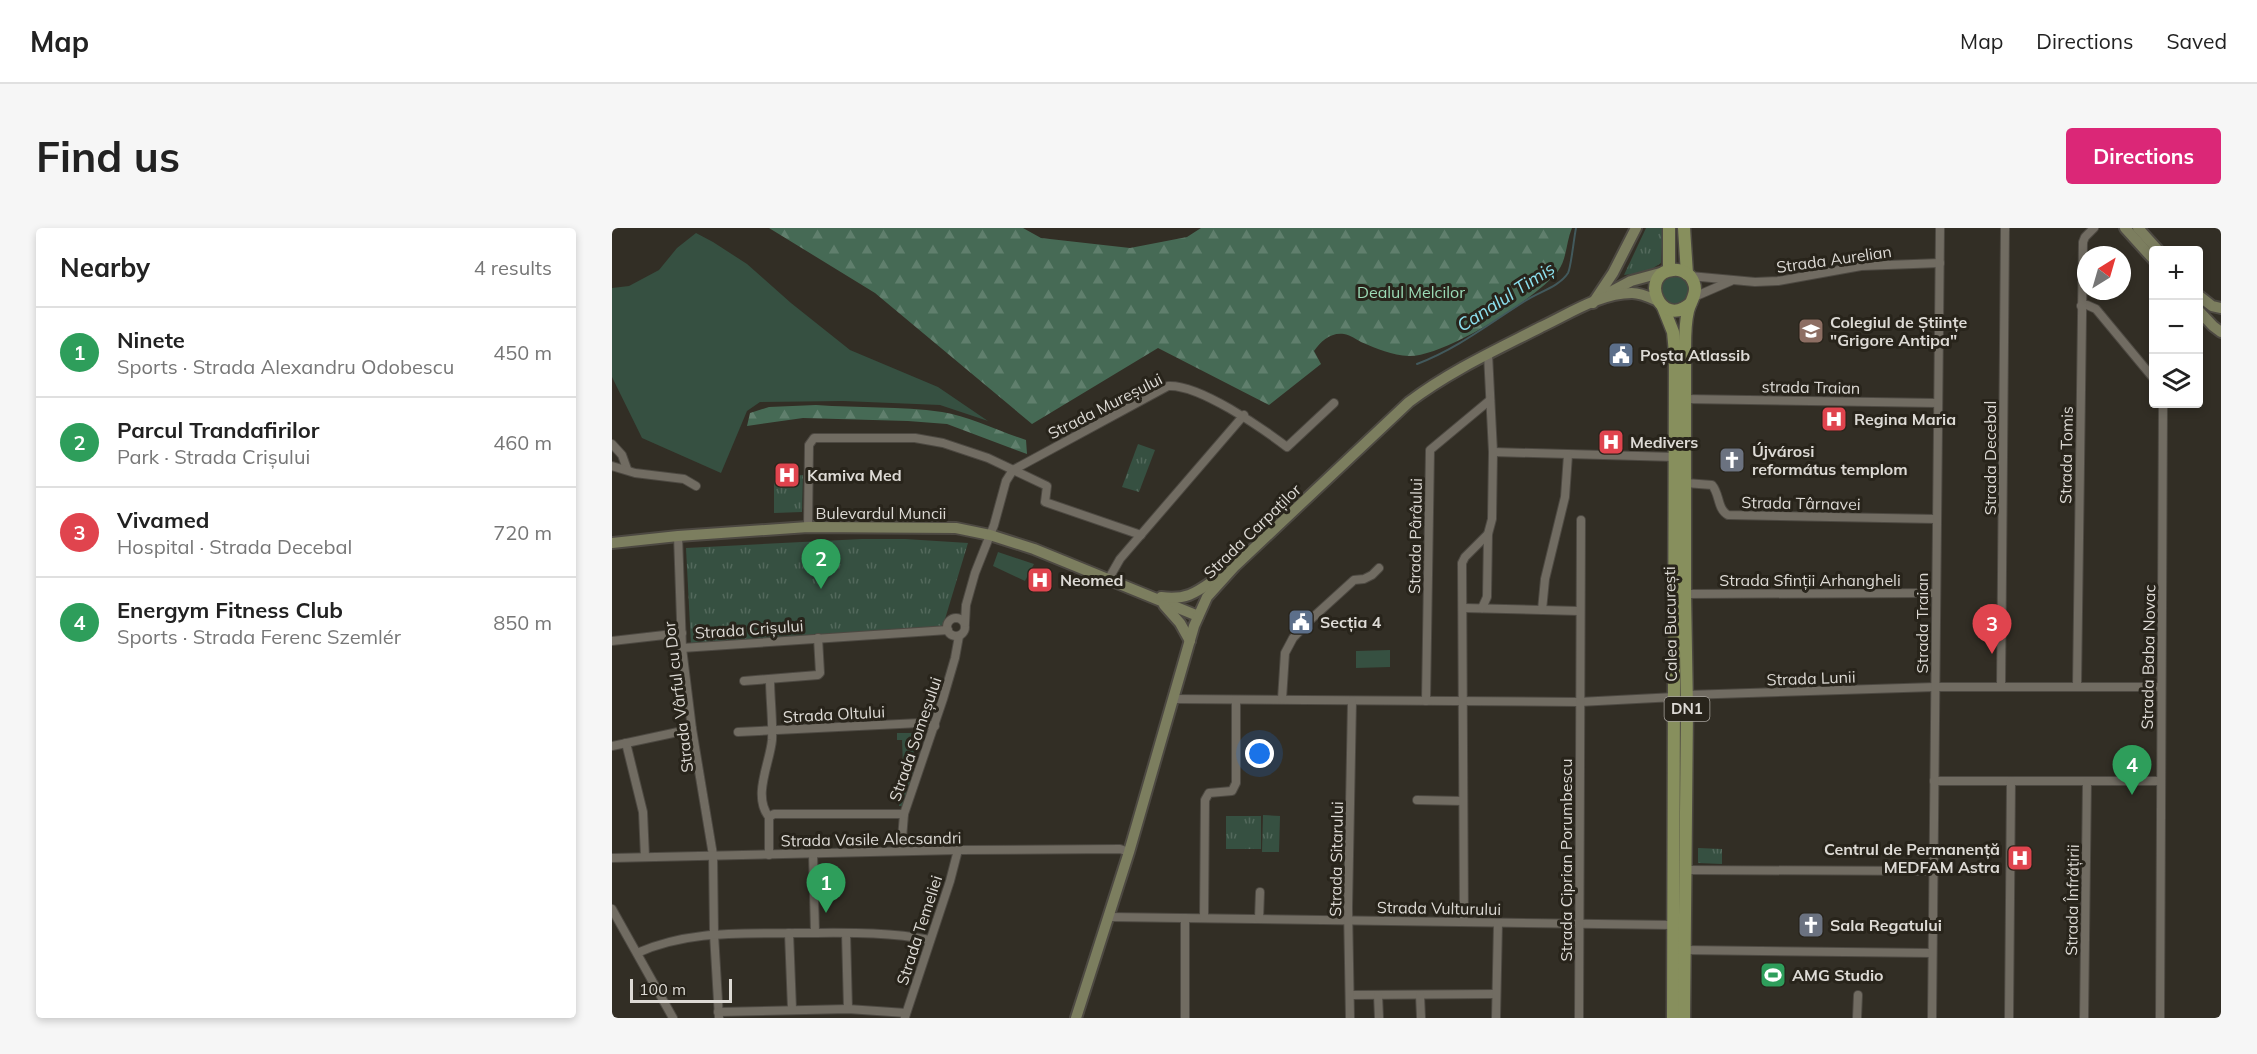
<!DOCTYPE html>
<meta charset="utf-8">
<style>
body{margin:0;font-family:Mulish,sans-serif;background:#f6f6f6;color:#222}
.controls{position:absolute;right:18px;top:18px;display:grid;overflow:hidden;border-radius:6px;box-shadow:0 3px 9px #0003}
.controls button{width:54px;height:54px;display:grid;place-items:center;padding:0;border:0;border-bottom:2px solid #e0e0e0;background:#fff;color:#222;font:30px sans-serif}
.compass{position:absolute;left:1465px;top:18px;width:54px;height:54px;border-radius:50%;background:#fff;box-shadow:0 3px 9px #0003;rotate:37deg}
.scale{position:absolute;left:18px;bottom:15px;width:102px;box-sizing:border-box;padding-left:6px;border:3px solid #dddad5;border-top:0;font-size:16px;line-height:21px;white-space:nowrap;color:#dddad5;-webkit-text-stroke:4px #28241b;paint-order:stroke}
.you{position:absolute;left:648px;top:526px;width:21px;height:21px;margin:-15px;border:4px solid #fff;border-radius:50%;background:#1a73e8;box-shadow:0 0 0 9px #1a73e833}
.badge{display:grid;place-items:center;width:39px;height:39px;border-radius:50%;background:#db2777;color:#fff;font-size:20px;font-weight:700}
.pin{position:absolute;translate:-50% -50px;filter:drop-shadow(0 2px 3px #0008)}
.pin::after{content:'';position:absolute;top:32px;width:21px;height:18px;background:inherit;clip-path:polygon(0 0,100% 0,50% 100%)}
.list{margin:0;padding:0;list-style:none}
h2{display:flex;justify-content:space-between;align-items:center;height:78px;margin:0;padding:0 24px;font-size:26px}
h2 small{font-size:20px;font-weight:400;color:#767676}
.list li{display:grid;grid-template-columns:39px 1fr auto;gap:18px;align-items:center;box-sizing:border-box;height:90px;padding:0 24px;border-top:2px solid #e0e0e0}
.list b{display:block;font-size:22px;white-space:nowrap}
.list p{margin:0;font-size:20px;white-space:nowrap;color:#767676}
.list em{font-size:20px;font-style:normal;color:#767676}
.icon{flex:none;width:33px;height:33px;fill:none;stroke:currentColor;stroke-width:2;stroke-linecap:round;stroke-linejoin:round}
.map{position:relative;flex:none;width:1609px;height:790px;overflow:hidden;border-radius:6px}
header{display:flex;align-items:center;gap:36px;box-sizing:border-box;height:84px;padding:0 30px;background:#fff;border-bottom:2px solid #e0e0e0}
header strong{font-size:28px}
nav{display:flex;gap:33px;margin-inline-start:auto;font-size:21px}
.intro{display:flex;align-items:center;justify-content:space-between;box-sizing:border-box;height:144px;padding:0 36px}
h1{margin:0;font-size:42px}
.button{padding:15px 27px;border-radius:6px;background:#db2777;color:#fff;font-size:21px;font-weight:700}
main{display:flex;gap:36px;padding:0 36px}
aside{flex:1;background:#fff;border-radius:6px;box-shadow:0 3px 9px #0003}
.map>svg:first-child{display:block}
.green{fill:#365041}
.forest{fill:url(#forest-firs)}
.park{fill:url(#park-tufts)}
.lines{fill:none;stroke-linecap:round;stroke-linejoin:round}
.stream{stroke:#42595c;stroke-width:2}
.minor-casing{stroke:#4d4942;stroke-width:10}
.secondary-casing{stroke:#4d4942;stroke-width:14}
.primary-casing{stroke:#4d4942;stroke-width:15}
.minor{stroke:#716c62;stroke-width:8}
.secondary{stroke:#7c7e5f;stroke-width:10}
.primary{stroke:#878f5d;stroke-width:12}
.labels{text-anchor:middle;stroke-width:6;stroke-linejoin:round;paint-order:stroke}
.shield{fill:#28241b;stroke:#a7a39d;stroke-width:1.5}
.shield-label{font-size:15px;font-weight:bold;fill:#dddad5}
.street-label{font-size:16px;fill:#dddad5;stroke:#28241b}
.park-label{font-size:16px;fill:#9cdcb7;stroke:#28241b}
.poi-label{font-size:16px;font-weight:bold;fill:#dddad5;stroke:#28241b;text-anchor:start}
.water-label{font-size:18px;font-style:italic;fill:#8ce0ee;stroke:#28241b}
</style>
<header>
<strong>Map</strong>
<nav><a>Map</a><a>Directions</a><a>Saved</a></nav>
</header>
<div class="intro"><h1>Find us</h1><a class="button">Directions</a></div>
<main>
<aside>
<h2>Nearby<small>4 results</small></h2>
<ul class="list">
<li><span class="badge" style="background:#2e9e5b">1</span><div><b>Ninete</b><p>Sports · Strada Alexandru Odobescu</p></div><em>450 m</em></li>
<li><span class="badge" style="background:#2e9e5b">2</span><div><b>Parcul Trandafirilor</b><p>Park · Strada Crișului</p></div><em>460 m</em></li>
<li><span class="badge" style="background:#e0444e">3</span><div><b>Vivamed</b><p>Hospital · Strada Decebal</p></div><em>720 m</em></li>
<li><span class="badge" style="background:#2e9e5b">4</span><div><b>Energym Fitness Club</b><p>Sports · Strada Ferenc Szemlér</p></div><em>850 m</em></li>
</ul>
</aside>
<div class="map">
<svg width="1609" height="790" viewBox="0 0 1609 790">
<defs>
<pattern id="forest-firs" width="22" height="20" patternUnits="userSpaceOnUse" patternTransform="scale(1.5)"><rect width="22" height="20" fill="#466a55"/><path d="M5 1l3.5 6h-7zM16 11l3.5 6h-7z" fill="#607f6d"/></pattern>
<pattern id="park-tufts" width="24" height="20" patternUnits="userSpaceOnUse" patternTransform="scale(1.5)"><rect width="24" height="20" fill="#365041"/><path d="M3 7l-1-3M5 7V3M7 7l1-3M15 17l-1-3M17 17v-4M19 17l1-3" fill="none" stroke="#53695c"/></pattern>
</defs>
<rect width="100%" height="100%" fill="#322e25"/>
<g class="green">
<polygon points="84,5 101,14 135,36 179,75 238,122 326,159 376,193 328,177 231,173 148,174 135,183 109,245 30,210 0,149 0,60 17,58 47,42 65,20"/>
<circle cx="1063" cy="62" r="14"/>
<polygon points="386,324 422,336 413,353 381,338"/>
<polygon points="778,422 778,439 744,440 744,423"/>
<polygon points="307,499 313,502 313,511 307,509 297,540 303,543 291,578 287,578 287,565 292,565 290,512 285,512 285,505 307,505"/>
</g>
<g class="forest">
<path d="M157,0H411L429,10L518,20L575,9L589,0H960C954,14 955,31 946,43C924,71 832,129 797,128C780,127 765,121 749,114C744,111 738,107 732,106C719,104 709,113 702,123L709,136L657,177L546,120L420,196L263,65Z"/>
<path d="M204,177C246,180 288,178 330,184C356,188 389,204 414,212L415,226L335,196L296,193L191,190L135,198L138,185L157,179Z"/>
</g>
<g class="park">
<polygon points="1034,0 1051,0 1049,35 1035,44 1012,47"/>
<polygon points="526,216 543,222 527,264 510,259"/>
<polygon points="162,247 173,247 173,249 191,247 190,284 162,285"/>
<polygon points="250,311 293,311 356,315 330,401 79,417 74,320"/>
<polygon points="651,587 668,588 667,624 650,624"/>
<rect x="614" y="588" width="35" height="33"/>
<polygon points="1086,620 1110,621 1110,636 1086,635"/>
</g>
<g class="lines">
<path class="stream" d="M805,136C845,121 878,95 913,73C926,64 947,59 956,45C959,40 962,9 964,0"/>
<g class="minor-casing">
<g id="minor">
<polyline points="1078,48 1143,54 1166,53 1249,38 1328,35"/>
<polyline points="1082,69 1119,53"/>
<polyline points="1469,78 1475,77 1484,81 1542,151"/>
<polyline points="1073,171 1325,175"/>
<polyline points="0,216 10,227 15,241"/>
<polyline points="881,224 1062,229"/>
<polyline points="0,238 23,245 72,251 84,258"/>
<path d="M1074,255L1100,257C1108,266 1105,281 1116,287L1324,291"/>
<polyline points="196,299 197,217 202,210 303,210 331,215 376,230 435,258 433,274 529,307"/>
<polyline points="66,308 70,420 80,501 101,627 102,706 107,790"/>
<polyline points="496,352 508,331 632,187"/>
<polyline points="1073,366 1323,365"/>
<polyline points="852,380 967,383"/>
<polyline points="870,380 875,369 876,306 880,291 881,224 876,126"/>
<polyline points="930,382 933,351 953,269 956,227"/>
<circle cx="344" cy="399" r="9"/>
<path d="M353,395L354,377L363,345L382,297L394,253L401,242L556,158C587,156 650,200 675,219L722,175"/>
<polyline points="0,413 70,405"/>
<polyline points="70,420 336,402"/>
<polyline points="132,453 206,447 208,445 206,410"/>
<polyline points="1389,459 1393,0"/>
<polyline points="1465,459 1471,14 1473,9 1482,0"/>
<polyline points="1075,467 1323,459 1549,459"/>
<polyline points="561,471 967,474 1063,469"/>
<polyline points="670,471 673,425 681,410 698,392 742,352 752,351 760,347 767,340"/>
<polyline points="814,473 818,222 878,172"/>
<polyline points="126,504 308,495 323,498"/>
<polyline points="14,515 31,584 33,629"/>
<polyline points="0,518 80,501"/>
<polyline points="1322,553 1549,553"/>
<polyline points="805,572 851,573"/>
<path d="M157,589C140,568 158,535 160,512C161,492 158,471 158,451"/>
<polyline points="289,623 292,586 331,471 343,430 347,408"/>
<polyline points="201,626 203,705"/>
<polyline points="157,627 157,589 162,586 292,586"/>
<polyline points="0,630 346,622 508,621 517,624"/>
<polyline points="1074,642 1320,643"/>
<polyline points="0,681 61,790"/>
<polyline points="497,689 1061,697"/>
<polyline points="573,690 573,790"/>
<polyline points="592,690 593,572 597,565 620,563 624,555 624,472"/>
<polyline points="647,691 648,664"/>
<polyline points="852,694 850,335 853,329 876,306"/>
<polyline points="177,705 180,781"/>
<polyline points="234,705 236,781"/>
<polyline points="1072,722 1320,725"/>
<path d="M25,725C77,702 128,706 184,705C229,705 273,703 318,712"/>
<polyline points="738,767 884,766"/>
<polyline points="766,767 767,790"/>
<polyline points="808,767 809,790"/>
<polyline points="106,784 236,781 294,785"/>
<polyline points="293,789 338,653 346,622"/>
<polyline points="738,790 736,680 740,473"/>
<polyline points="884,790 886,695"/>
<polyline points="967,790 969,292"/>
<polyline points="1245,790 1246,767"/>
<polyline points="1320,790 1328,0"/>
<polyline points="1397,790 1399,553"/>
<polyline points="1472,790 1475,554"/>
<polyline points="1548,790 1551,176"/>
</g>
</g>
<g class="secondary-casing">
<g id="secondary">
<polyline points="1513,0 1542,32"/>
<polyline points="1526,0 1546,22"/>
<polyline points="1586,67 1600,78 1609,80"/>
<polyline points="991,68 1019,53 1052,44"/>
<polyline points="981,75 1001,45 1024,0"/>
<polyline points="1586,82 1601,98 1609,104"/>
<polyline points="0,315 66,308 196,299 344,300 378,307 422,321 586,388"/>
<path d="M549,369C576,373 586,363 608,348"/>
<polyline points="552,377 568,395 578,413"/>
<path d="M464,790L517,624L582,398L595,369L623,338L797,174C838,143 884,122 929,99C957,86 988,65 1020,65C1029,65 1037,69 1046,73"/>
</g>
</g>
<g class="primary-casing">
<g id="primary">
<polyline points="1072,0 1075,46"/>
<polyline points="1057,42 1057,0"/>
<polyline points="1051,79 1061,104 1063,125 1061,790"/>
<path d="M1072,790L1075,481L1073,366V121C1073,108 1073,95 1076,83C1078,75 1083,69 1083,61C1083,56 1081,52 1078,48C1074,44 1067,41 1061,42C1026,45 1048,103 1079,75"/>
</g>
</g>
<use href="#minor" class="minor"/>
<use href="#secondary" class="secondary"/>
<use href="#primary" class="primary"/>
</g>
<defs>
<g id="school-square" transform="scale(1.35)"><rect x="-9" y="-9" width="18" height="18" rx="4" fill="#8d6e63" stroke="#28241b"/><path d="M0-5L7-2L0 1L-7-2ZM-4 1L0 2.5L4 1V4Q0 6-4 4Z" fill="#fff"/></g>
<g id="civic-square" transform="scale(1.35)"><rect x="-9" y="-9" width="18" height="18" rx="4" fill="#5c6f8a" stroke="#28241b"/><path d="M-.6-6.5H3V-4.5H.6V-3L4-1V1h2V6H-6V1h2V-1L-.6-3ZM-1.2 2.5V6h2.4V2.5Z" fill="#fff"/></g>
<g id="hospital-square" transform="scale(1.35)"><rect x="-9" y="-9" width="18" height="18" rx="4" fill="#e0444e" stroke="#28241b"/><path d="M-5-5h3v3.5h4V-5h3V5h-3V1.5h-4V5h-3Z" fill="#fff"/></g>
<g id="church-square" transform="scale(1.35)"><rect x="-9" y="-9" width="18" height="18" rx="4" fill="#6b7280" stroke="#28241b"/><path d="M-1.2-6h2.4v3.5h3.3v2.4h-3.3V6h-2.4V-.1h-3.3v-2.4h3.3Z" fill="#fff"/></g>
<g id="stadium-square" transform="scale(1.35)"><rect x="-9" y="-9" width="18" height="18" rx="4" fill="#2e9e5b" stroke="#28241b"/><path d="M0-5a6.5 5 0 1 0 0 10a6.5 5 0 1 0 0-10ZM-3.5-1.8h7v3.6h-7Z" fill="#fff"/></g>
</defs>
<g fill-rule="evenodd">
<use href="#school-square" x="1199" y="103"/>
<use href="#civic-square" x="1009" y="127"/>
<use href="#hospital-square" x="1222" y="191"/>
<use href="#hospital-square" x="999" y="214"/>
<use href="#church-square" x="1120" y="232"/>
<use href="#hospital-square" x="175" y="247"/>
<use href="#hospital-square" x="428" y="352"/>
<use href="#civic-square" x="689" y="394"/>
<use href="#hospital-square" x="1408" y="630"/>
<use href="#church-square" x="1199" y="697"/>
<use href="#stadium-square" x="1161" y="747"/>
</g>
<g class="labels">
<rect class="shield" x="1052.5" y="469" width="45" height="24" rx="4.5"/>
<g class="shield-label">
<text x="1075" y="486">DN1</text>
</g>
<g class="street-label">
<text transform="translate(1222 31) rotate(-8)" y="6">Strada Aurelian</text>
<text transform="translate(1199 159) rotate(1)" y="6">strada Traian</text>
<text transform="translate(493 178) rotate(-27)" y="6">Strada Mureșului</text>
<text transform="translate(1454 227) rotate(-89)" y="6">Strada Tomis</text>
<text transform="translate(1378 230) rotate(-90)" y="6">Strada Decebal</text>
<text transform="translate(1189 275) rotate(1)" y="6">Strada Târnavei</text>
<text x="269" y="291">Bulevardul Muncii</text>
<text transform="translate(640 303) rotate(-44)" y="6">Strada Carpaților</text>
<text transform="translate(803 308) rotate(-89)" y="6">Strada Pârâului</text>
<text x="1198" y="358">Strada Sfinții Arhangheli</text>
<text transform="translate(1310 395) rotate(-90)" y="6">Strada Traian</text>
<text transform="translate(1058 396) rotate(-91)" y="6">Calea București</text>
<text transform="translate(137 401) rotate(-4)" y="6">Strada Crișului</text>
<text transform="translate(1536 429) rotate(-89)" y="6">Strada Baba Novac</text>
<text transform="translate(1199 450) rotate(-2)" y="6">Strada Lunii</text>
<text transform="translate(66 469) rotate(-97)" y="6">Strada Vârful cu Dor</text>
<text transform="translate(222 486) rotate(-3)" y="6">Strada Oltului</text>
<text transform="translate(303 511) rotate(-71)" y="6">Strada Someșului</text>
<text transform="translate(259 611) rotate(-1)" y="6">Strada Vasile Alecsandri</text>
<text transform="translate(724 631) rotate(-89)" y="6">Strada Sitarului</text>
<text transform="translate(954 632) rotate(-90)" y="6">Strada Ciprian Porumbescu</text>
<text transform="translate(1460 672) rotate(-89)" y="6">Strada Înfrățirii</text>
<text transform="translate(827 680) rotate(1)" y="6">Strada Vulturului</text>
<text transform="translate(307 702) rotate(-72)" y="6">Strada Temeliei</text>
</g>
<g class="park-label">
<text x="799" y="70">Dealul Melcilor</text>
</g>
<g class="poi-label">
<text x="1218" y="100">Colegiul de Științe<tspan x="1218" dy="18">"Grigore Antipa"</tspan></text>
<text x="1028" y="133">Poșta Atlassib</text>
<text x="1242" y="197">Regina Maria</text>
<text x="1018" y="220">Medivers</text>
<text x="1140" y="229">Újvárosi<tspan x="1140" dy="18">református templom</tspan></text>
<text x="195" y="253">Kamiva Med</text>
<text x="448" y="358">Neomed</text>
<text x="708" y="400">Secția 4</text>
<text x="1388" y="627" text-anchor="end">Centrul de Permanență<tspan x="1388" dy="18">MEDFAM Astra</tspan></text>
<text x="1218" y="703">Sala Regatului</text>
<text x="1180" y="753">AMG Studio</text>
</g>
<g class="water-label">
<text transform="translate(894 69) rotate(-33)" y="6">Canalul Timiș</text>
</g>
</g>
</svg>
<div class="controls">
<button>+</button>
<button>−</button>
<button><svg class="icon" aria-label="layers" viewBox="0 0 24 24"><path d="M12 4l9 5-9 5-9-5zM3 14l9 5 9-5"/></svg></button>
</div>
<svg class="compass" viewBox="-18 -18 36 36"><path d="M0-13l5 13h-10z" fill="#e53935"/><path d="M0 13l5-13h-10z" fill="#767676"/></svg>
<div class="scale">100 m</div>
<div class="you"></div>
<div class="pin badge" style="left:214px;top:685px;background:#2e9e5b">1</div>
<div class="pin badge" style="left:209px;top:361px;background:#2e9e5b">2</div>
<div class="pin badge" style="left:1380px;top:426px;background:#e0444e">3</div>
<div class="pin badge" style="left:1520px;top:567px;background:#2e9e5b">4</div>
</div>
</main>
